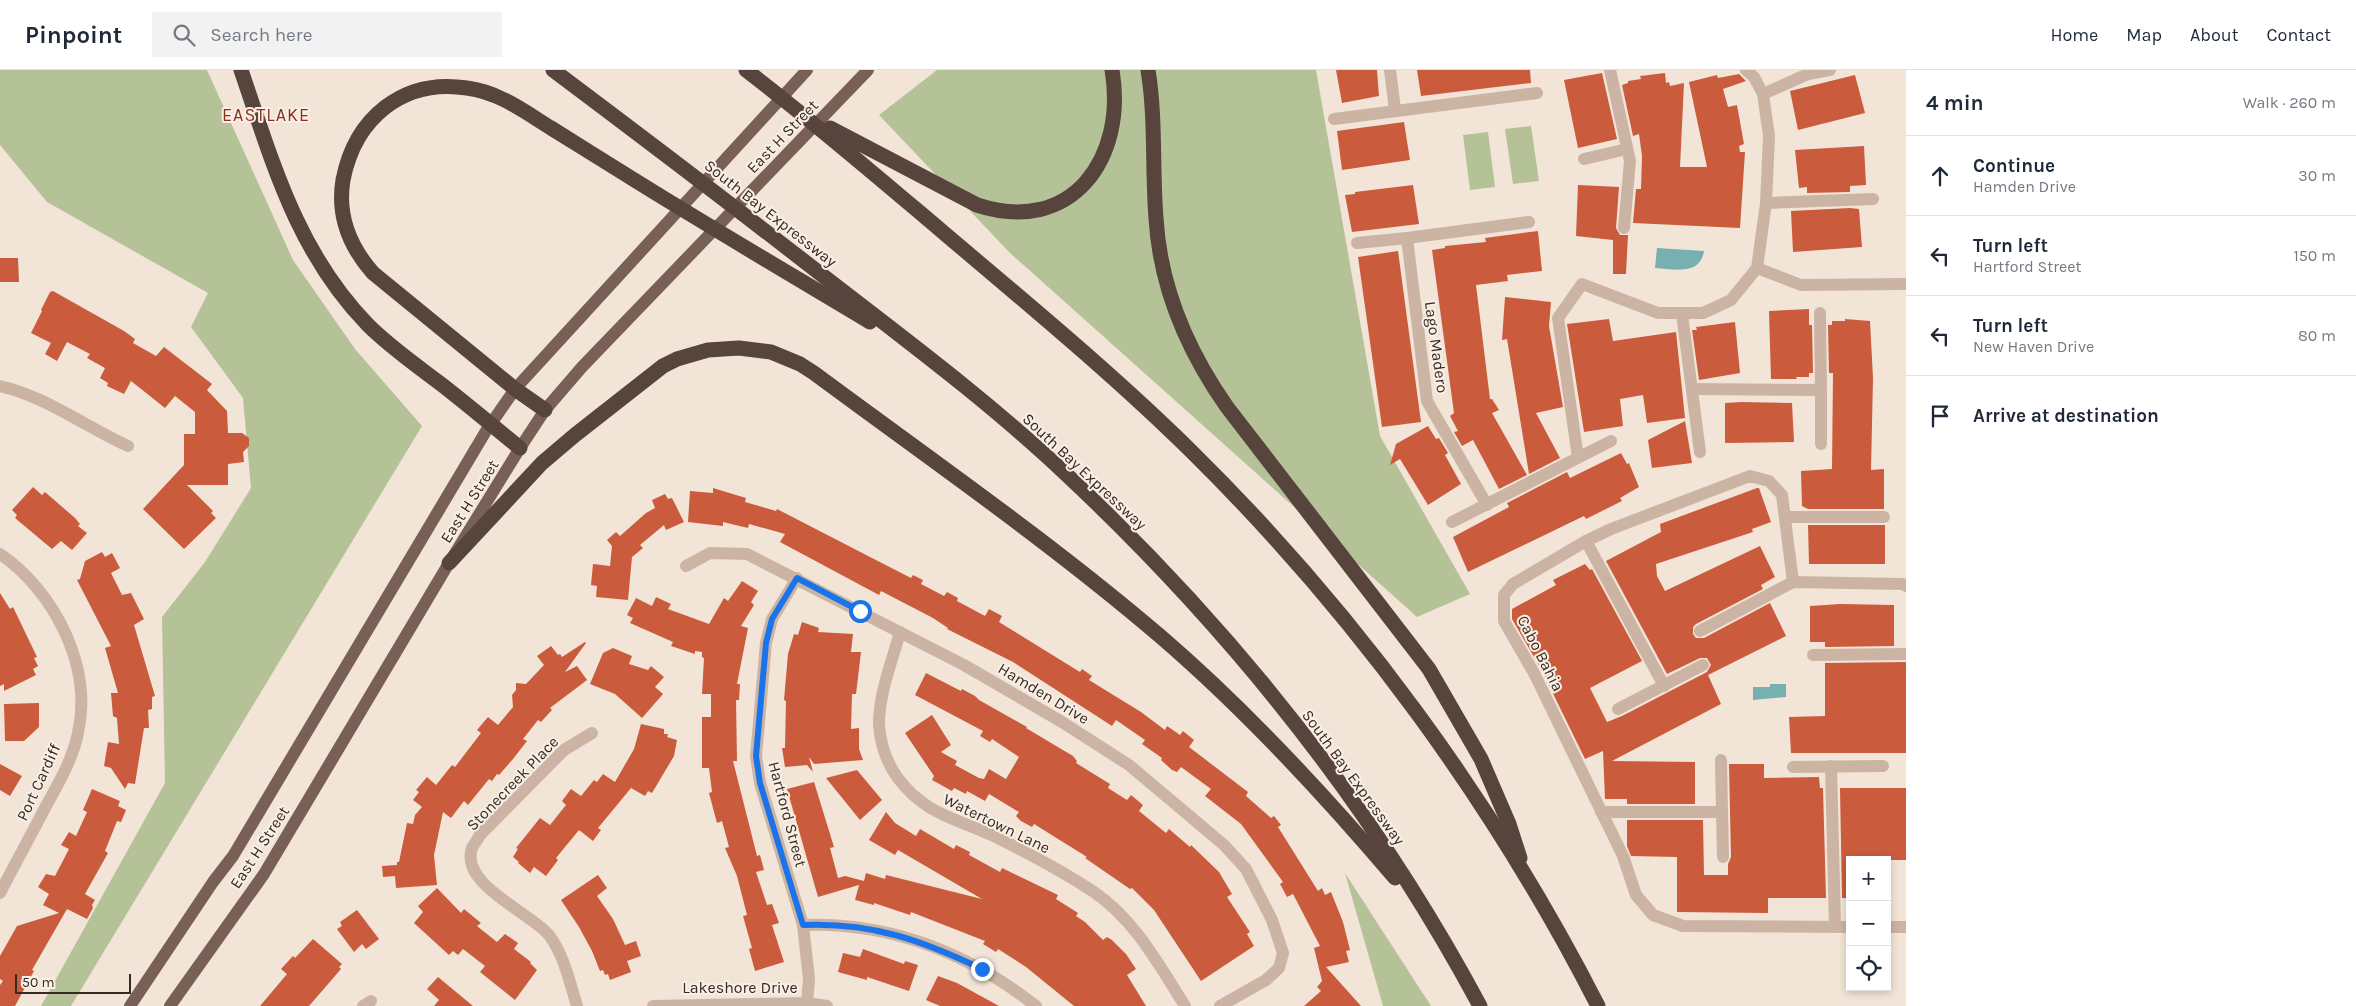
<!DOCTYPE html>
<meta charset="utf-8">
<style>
body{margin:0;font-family:Karla,sans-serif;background:#f2f2f3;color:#1f2937}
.controls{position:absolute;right:15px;bottom:15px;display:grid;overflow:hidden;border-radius:0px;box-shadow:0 2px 8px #0003}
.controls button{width:45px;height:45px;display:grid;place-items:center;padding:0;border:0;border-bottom:1px solid #e0e1e3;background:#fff;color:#1f2937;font:25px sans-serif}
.scale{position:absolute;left:15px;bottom:12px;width:116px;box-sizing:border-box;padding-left:5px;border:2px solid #362a26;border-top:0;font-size:14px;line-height:18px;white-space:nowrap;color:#362a26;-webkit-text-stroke:4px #faefe5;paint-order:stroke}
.stop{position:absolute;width:15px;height:15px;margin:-11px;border:4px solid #1a73e8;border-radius:50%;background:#fff}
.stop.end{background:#1a73e8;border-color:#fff;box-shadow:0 1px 5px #0008}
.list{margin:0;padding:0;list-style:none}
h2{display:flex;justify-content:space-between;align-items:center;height:65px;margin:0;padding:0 20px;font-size:21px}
h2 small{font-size:16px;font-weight:400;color:#747a83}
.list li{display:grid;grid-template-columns:32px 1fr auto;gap:15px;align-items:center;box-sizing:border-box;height:80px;padding:0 20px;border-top:1px solid #e0e1e3}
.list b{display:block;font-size:19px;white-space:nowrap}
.list p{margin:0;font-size:16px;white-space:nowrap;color:#747a83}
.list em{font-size:16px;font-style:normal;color:#747a83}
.icon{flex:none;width:28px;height:28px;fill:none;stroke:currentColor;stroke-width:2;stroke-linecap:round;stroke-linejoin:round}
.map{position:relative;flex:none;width:1906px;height:936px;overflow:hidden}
header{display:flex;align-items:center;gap:30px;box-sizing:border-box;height:70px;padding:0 25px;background:#fff;border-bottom:1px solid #e0e1e3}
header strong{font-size:24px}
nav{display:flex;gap:28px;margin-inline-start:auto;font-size:18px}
.search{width:350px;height:45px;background:#f2f2f3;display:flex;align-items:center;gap:12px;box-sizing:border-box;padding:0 18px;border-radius:0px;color:#747a83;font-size:19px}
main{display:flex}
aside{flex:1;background:#fff}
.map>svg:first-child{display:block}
.green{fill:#b5c298}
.water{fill:#76b0b0}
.building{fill:#cb5b3d}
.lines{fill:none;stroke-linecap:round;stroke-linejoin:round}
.minor{stroke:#cbb4a4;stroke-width:12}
.tertiary{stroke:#cbb4a4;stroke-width:12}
.primary{stroke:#786056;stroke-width:12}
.motorway{stroke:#57443d;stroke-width:15}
.route{stroke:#1a73e8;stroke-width:6}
.labels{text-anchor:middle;stroke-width:4;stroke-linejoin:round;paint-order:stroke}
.street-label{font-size:16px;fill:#362a26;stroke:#faefe5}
.neighbourhood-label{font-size:18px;letter-spacing:1px;fill:#88321c;stroke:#faefe5}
</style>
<header>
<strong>Pinpoint</strong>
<div class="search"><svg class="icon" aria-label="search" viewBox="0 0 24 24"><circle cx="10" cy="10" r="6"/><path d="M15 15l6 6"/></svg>Search here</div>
<nav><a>Home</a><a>Map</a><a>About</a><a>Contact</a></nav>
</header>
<main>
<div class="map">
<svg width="1906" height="936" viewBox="0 0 1906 936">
<rect width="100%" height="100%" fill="#f2e5d8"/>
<g class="green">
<polygon points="0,0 207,0 293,190 355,279 422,356 71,936 41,936 165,713 162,547 205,492 251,418 243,328 191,257 208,223 47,132 0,75"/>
<polygon points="937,0 1316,0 1380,366 1470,524 1417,547 1010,183 879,45"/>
<polygon points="1531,56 1539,111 1513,114 1505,59"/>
<polygon points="1488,62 1495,117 1470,120 1463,65"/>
<polygon points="1345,803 1431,936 1383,936"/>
</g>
<g class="water">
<path d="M1657,178L1704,181C1700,206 1674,199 1655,198Z"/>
<polygon points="1770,614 1786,614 1786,627 1753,630 1753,617 1770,617"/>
</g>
<g class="building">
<polygon points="1336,0 1377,0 1379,26 1342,33"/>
<polygon points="1417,0 1530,0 1531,13 1421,26"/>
<polygon points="1602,3 1617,69 1578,78 1564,10"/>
<polygon points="1665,3 1666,13 1669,12 1670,16 1684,13 1680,97 1707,97 1689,12 1717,5 1718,8 1739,4 1746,11 1723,19 1728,37 1737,35 1744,74 1739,76 1740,82 1745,82 1740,158 1633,153 1636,119 1641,119 1642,86 1639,64 1633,66 1622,15 1628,13 1628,11 1641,9 1640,6"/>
<polygon points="1855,5 1865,43 1798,60 1790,21"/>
<polygon points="1404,52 1410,90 1342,100 1337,61"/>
<polygon points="1864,76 1866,115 1850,116 1850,122 1807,123 1807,117 1799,118 1795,80"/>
<polygon points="1413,115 1419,154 1352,162 1345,125 1355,124 1355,122"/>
<polygon points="1578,115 1619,117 1616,158 1620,165 1628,165 1626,204 1613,204 1613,170 1576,166"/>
<polygon points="1850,138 1859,139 1862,177 1793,182 1791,141"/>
<polygon points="1538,161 1542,201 1507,205 1508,211 1476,215 1490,329 1492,329 1499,340 1492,343 1527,405 1499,419 1473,370 1462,376 1454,362 1458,361 1450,346 1454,343 1432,180 1445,178 1445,176 1486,172 1485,168"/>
<polygon points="1398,181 1421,352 1382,357 1358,187"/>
<polygon points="0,188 18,188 19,212 0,212"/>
<polygon points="53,221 124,261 135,269 133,273 156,286 164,277 212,314 207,320 227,341 228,363 242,363 249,368 249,376 243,382 244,392 228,394 228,415 187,415 213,441 211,443 216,448 184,479 143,439 184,395 184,364 195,364 195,342 175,326 165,338 131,311 124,324 107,316 108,313 100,308 105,298 87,288 90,284 67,272 57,291 45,284 51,273 31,263 42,241 41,240 50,222"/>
<polygon points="1505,227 1551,232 1549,256 1563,337 1536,343 1560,388 1529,404 1507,269 1502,270"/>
<polygon points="1809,239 1809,255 1812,255 1813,303 1809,303 1809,307 1796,307 1797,309 1771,309 1769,241"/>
<polygon points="1609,249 1613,271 1676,262 1685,348 1647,353 1643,325 1620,329 1623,356 1584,362 1567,254"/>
<polygon points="1845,249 1870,251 1873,308 1871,400 1884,399 1884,439 1808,439 1802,436 1801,401 1832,399 1833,303 1829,303 1828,255 1832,255 1832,251 1845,251"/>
<polygon points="1735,252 1740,303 1699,310 1692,260 1697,260 1696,257"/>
<polygon points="1741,332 1792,333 1794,372 1725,373 1725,333"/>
<polygon points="1685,351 1692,393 1652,398 1648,370"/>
<polygon points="1428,356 1436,369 1439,368 1448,383 1445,385 1461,414 1428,435 1400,389 1390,395 1396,374"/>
<polygon points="1621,383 1627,394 1629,393 1639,417 1620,428 1622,431 1586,449 1584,446 1468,502 1453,467 1509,437 1507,433 1567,402 1570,408"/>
<polygon points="33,417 42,425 45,422 75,448 80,454 78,456 87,463 72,480 61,471 52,479 15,448 17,445 12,440"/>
<polygon points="713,418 746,428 745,432 776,441 777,439 872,488 911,508 913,505 923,510 921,514 944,526 947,522 958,528 957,531 985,546 989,539 1002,546 999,552 1080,602 1082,599 1092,606 1089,610 1141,642 1165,660 1167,656 1180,665 1183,661 1194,670 1189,677 1248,722 1246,726 1271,748 1274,746 1281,755 1278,757 1318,821 1322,818 1325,825 1331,822 1343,852 1350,880 1346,881 1349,892 1326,897 1361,936 1304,936 1321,921 1317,917 1322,911 1314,878 1320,876 1293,824 1287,827 1280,814 1283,812 1241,754 1205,726 1211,719 1181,697 1177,702 1172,700 1161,690 1162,688 1142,674 1145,670 1116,650 1112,656 1013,592 947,559 948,558 933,548 881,521 879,525 780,472 785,464 749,454 748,458 723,452 723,456 688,452 690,421 713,423"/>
<polygon points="1757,418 1759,418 1771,452 1752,459 1753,462 1656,494 1657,506 1665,521 1760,476 1775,507 1761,515 1763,519 1696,554 1693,557 1693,564 1696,568 1704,568 1770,533 1786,566 1708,605 1721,634 1612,691 1695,692 1695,734 1627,734 1627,729 1605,729 1603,681 1585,689 1541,599 1512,549 1512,539 1556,515 1553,510 1585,494 1590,500 1592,499 1642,591 1590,618 1607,652 1622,646 1707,602 1711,595 1707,588 1700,588 1667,604 1606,491 1661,462 1660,454"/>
<polygon points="665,424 668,429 672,428 684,452 666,460 664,455 640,475 643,478 632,487 628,530 596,527 597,516 591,515 593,494 610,496 612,476 607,470 616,462 620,466 646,443 655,438 652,430"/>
<polygon points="1808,455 1885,455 1885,494 1809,494"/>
<polygon points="102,482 105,487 112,483 120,498 111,503 122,525 131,523 144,549 134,555 155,626 152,627 152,639 148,640 149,658 144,658 135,714 128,713 125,719 111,698 104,696 108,672 119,674 117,648 113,646 111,623 118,623 105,578 111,576 77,510 80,509 85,491"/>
<polygon points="742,511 758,521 751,532 754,535 741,556 748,558 737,614 740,614 739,630 736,630 737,691 733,691 757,786 760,785 764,800 756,802 767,835 772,834 779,853 772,855 784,892 755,901 749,879 752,878 743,846 747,845 737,806 725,778 729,777 722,751 717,753 709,723 712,722 709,698 702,698 702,647 711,647 711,624 702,624 704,588 702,587 702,582 695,581 695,584 671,576 673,572 630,553 633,548 627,545 636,528 652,536 656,527 671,534 668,539 709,554 724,528 728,531"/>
<polygon points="0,523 10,539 13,537 37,587 34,588 38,596 33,599 36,605 4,621 4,614 0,616"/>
<polygon points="1840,534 1894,535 1894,576 1825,577 1825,572 1810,572 1810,536"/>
<polygon points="802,552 819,558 818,562 853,564 851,582 861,582 856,624 852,624 851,659 859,658 859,679 863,690 814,694 809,687 813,702 807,695 785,697 782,678 785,678 786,631 784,630 788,584 794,564 798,565"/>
<polygon points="585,572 586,573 565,602 577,596 587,610 550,638 552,640 541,652 538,650 523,669 527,671 513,689 499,705 497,704 492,711 489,709 468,735 464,731 451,748 443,742 434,785 437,815 396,818 395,806 383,807 382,796 397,795 397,792 399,792 407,753 413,754 415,745 422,737 413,730 419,722 416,720 427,707 436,715 452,695 455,697 481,663 477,660 488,647 498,655 513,637 512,625 516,620 516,613 526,614 544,595 537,586 551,576 558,585 560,584 562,587"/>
<polygon points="613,578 632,586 629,594 648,600 651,596 664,607 655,617 663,624 642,648 615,624 590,614 603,583"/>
<polygon points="1906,592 1906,683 1791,683 1789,647 1825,646 1825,593"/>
<polygon points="926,603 961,621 962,619 975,626 979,630 1027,657 1026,658 1073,686 1077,691 1076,693 1110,714 1108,718 1127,730 1131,725 1143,735 1139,741 1166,763 1169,759 1190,777 1191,775 1219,802 1232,824 1227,827 1250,862 1247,864 1254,876 1201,911 1154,840 1132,818 1130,819 1085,788 1087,787 1034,754 1032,757 1021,751 1016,746 1019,742 989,724 985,731 967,721 966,724 954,718 952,721 932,710 934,706 905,663 932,645 951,675 941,682 957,691 955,695 979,708 984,709 989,699 1006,709 1019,687 992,669 990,672 980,666 983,661 915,625"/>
<polygon points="39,633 39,657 24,671 5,671 4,634"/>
<polygon points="641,654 664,659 664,664 668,664 667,667 677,670 674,686 652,723 648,721 645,726 631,718 598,758 601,760 593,771 579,760 556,788 558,790 546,806 534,797 530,803 518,793 519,792 513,787 518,779 516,778 540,748 550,755 566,735 562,731 571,719 581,726 594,710 597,712 603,704 615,712 634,679"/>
<polygon points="0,694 22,706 10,726 0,720"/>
<polygon points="1729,694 1764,694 1764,708 1819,707 1820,718 1823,718 1826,828 1768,828 1768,843 1766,843 1677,842 1677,787 1631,786 1627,776 1627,750 1703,750 1704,805 1728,805 1728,794 1731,787"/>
<polygon points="857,700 882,730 860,750 826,708"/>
<polygon points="814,712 834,777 830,778 838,808 845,806 864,811 866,803 885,809 886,805 982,829 898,780 895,785 869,770 886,742 895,753 916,766 920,759 954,779 956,775 970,782 969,785 1000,802 1002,798 1058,825 1056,829 1078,843 1076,846 1085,852 1103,870 1107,867 1112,870 1126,884 1136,899 1127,905 1146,936 1074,936 1026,897 998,879 996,882 983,874 985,871 911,842 910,845 874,833 874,835 855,830 859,815 818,827 787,719"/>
<polygon points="1840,718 1906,718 1906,790 1850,790 1850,828 1842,828"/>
<polygon points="92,719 120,731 118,736 126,740 121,752 117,751 105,781 108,783 85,824 95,830 92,835 93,838 87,849 67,839 32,900 34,901 15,936 0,936 0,915 3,911 0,909 0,886 17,856 59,843 43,835 49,824 38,817 46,804 55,806 69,779 61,775 69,762 76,766 87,742 83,740"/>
<polygon points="598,805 607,818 597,826 613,849 625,875 636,871 641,886 627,891 631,902 610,910 608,904 605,905 603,900 600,901 592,881 579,857 561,830"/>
<polygon points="437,818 461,843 464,839 481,853 477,856 497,872 505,864 518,873 514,879 531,892 530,893 537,900 515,930 480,902 485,896 463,879 458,885 453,881 449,885 414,853 423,842 418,836"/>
<polygon points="357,840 379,869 366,879 362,874 354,882 337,859 342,856 340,852"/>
<polygon points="313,869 342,894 339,897 341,899 309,936 260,936 287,904 281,899 293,886 295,888"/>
<polygon points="863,879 904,894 905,891 918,895 909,921 867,907 867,910 838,902 843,883 860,887"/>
<polygon points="938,906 957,913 999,936 940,936 926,930"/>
<polygon points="438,907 473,936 434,936 439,930 427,919"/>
</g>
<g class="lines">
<g class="minor">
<polyline points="1390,0 1395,40"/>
<polyline points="1610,0 1630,91 1624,158"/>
<polyline points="1763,24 1808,4 1830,0"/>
<polyline points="1334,49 1537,23"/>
<polyline points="1584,89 1627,79"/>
<polyline points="1766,133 1873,129"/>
<polyline points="1407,168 1529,152"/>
<polyline points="1357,173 1407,168 1427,331 1487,435"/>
<polyline points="1757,198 1801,215 1906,214"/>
<polyline points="1682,244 1700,382"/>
<path d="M0,316C45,326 86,357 128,376"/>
<polyline points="1692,319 1821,320 1820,243"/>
<polyline points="1821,320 1821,374"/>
<polyline points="1578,388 1558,248 1582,214 1658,243 1703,243 1731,230 1757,198 1766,133 1769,66 1763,24 1754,7 1746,0"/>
<polyline points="1785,447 1884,447"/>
<polyline points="1452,452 1611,371"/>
<polyline points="1586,471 1664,616"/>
<path d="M0,484C54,521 93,596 78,663C73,688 59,713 46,736C31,765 15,794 0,823"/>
<polyline points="686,496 710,483 747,484 964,595 1062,652 1129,695 1224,775 1246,799 1272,850 1283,883 1279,898 1266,910 1220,936"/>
<polyline points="797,508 772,549 766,573 756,686 760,713 803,855 809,909 807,933"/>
<polyline points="1793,512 1782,425 1769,411 1750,406 1611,459 1586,471 1513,514 1504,525 1504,551 1534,603 1623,786 1636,825 1653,845 1683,856 1850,857"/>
<polyline points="1700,561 1793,512 1903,514 1906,516"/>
<path d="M900,562C892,592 879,623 879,654C880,673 886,691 897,707C926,746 957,748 998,768C1030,784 1064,802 1094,822C1135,850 1159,895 1185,936"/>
<polyline points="1813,585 1906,584"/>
<polyline points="1618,639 1703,595"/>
<polyline points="1721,690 1723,787"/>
<polyline points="1831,696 1835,857"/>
<polyline points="1793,697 1883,696"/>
<polyline points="1601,742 1721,742"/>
<path d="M803,855C890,852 968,883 1036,936"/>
<polyline points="1887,857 1906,857"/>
<polyline points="363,936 371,931"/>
<path d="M577,936C570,913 564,885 549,865C531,843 459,814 472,778C474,774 478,769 480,765L564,680L592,663"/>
</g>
<polyline class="tertiary" points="653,936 807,933 827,936"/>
<g class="primary">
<polyline points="130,936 213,812 233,786 486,361 515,319 807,0"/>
<polyline points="170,936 264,804 449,493 520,378 545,340 582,297 868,0"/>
</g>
<g class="motorway">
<path d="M241,0C273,93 297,182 368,255C390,277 416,295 441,314C468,335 494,357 520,378"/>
<path d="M553,0C649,72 745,145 840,219C918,279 996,338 1067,405C1231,559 1374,738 1480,936"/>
<path d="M746,0C814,52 879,108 944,163C1029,235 1115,306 1194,384C1356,544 1494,733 1598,936"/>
<path d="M1148,0C1156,49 1152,99 1156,148C1160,217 1187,280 1227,337L1429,599L1481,689L1509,754L1520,788"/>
<path d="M830,58L977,135C1072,166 1127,88 1112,0"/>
<path d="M545,340L515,319L373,203C350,177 337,146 343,110C355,48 403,8 467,18C499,22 525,42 551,58C577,74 602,90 628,106C708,156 790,204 870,252"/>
<path d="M449,493L542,393L575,365L663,296L677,289L708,280L739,278L771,282L800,294L814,303C930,389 1050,472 1160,566C1245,639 1322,722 1395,808"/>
</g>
</g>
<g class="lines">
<path class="route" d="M860,541L797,508L772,549L766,573L756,686L760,713L803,855C871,852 921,870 982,899"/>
</g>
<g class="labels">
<g class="street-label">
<text transform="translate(782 66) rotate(-46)" y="6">East H Street</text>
<text transform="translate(771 143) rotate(38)" y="6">South Bay Expressway</text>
<text transform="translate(1437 277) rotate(82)" y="6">Lago Madero</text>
<text transform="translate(1085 401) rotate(43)" y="6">South Bay Expressway</text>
<text transform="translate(469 431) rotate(-58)" y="6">East H Street</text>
<text transform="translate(1541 583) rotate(63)" y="6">Cabo Bahia</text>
<text transform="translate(1044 623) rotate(31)" y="6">Hamden Drive</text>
<text transform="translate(1354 707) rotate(54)" y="6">South Bay Expressway</text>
<text transform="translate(38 712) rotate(-65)" y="6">Port Cardiff</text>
<text transform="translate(512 713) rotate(-46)" y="6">Stonecreek Place</text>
<text transform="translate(788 744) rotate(75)" y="6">Hartford Street</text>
<text transform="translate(997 753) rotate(26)" y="6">Watertown Lane</text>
<text transform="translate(259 777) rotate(-57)" y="6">East H Street</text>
<text x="740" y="923">Lakeshore Drive</text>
</g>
<g class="neighbourhood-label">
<text x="266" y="51">EASTLAKE</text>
</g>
</g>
</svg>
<div class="controls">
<button>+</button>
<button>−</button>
<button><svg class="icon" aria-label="locate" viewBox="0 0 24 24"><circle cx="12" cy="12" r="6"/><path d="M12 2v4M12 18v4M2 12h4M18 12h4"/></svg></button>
</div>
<div class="scale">50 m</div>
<div class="stop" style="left:860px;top:541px"></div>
<div class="stop end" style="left:982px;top:899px"></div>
</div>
<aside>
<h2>4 min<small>Walk · 260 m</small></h2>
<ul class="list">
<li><svg class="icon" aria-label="ahead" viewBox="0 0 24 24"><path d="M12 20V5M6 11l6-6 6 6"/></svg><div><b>Continue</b><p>Hamden Drive</p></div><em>30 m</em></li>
<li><svg class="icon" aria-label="left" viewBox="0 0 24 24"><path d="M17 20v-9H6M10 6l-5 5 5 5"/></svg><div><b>Turn left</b><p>Hartford Street</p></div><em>150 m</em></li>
<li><svg class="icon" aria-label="left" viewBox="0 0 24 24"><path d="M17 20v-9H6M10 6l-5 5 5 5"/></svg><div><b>Turn left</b><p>New Haven Drive</p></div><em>80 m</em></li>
<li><svg class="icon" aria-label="arrive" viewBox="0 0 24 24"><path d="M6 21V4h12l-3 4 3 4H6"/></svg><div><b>Arrive at destination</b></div></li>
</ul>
</aside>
</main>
